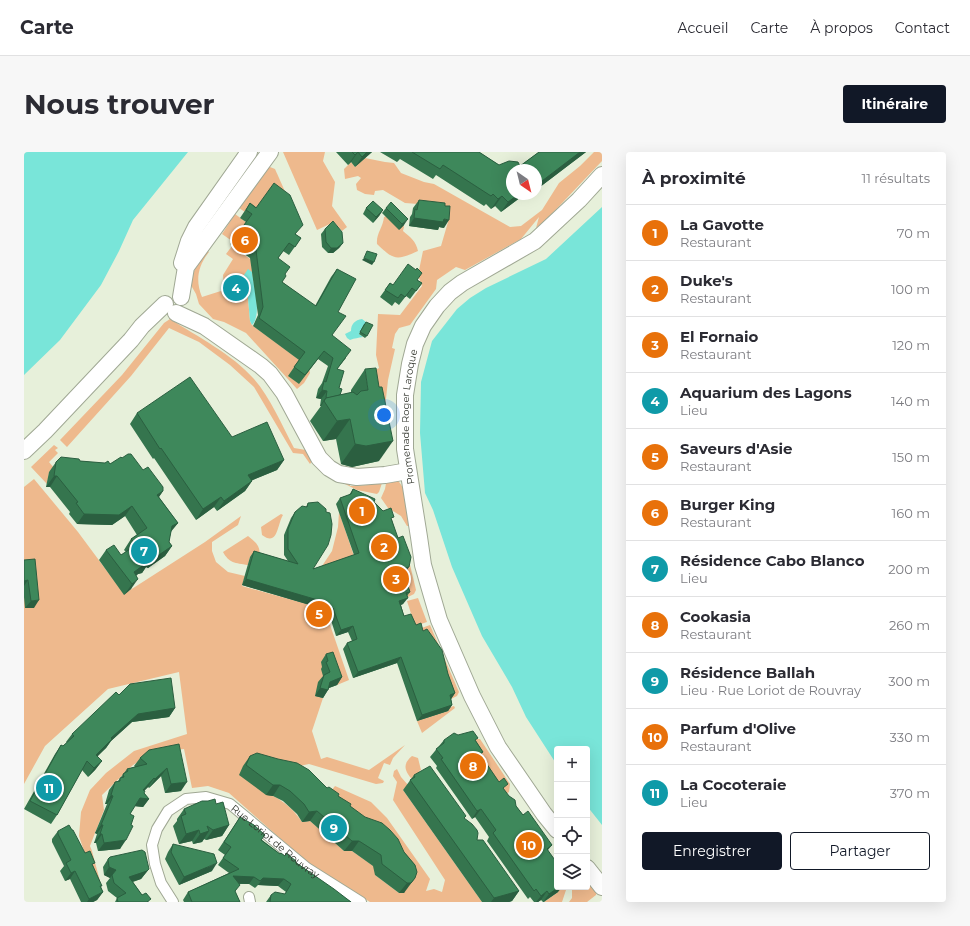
<!DOCTYPE html>
<html lang="fr">
<meta charset="utf-8">
<style>
body{margin:0;font-family:Montserrat,sans-serif;background:#f7f7f7;color:#2b2b33}
.controls{position:absolute;right:12px;bottom:12px;display:grid;overflow:hidden;border-radius:4px;box-shadow:0 4px 16px #0002}
.controls button{width:36px;height:36px;display:grid;place-items:center;padding:0;border:0;border-bottom:1px solid #e1e1e2;background:#fff;color:#2b2b33;font:20px sans-serif}
.compass{position:absolute;left:482px;top:12px;width:36px;height:36px;border-radius:50%;background:#fff;box-shadow:0 4px 16px #0002;rotate:145deg}
.you{position:absolute;left:360px;top:263px;width:14px;height:14px;margin:-10px;border:3px solid #fff;border-radius:50%;background:#1a73e8;box-shadow:0 0 0 6px #1a73e833}
.badge{display:grid;place-items:center;width:26px;height:26px;border-radius:50%;background:#111827;color:#fff;font-size:13px;font-weight:700}
.pin{position:absolute;translate:-50% -50%;border:2px solid #fff;box-shadow:0 1px 4px #0006}
.list{margin:0;padding:0;list-style:none}
h2{display:flex;justify-content:space-between;align-items:center;height:52px;margin:0;padding:0 16px;font-size:17px}
h2 small{font-size:13px;font-weight:400;color:#7c7c81}
.list li{display:grid;grid-template-columns:26px 1fr auto;gap:12px;align-items:center;box-sizing:border-box;height:56px;padding:0 16px;border-top:1px solid #e1e1e2}
.list b{display:block;font-size:15px;white-space:nowrap}
.list p{margin:0;font-size:13px;white-space:nowrap;color:#7c7c81}
.list em{font-size:13px;font-style:normal;color:#7c7c81}
.actions{display:flex;gap:8px;padding:12px 16px}
.actions a{flex:1;padding:9px 0;border:1px solid #111827;border-radius:4px;text-align:center;font-size:14px;color:#111827}
.actions .main{background:#111827;color:#fff}
.icon{flex:none;width:22px;height:22px;fill:none;stroke:currentColor;stroke-width:2;stroke-linecap:round;stroke-linejoin:round}
.map{position:relative;flex:none;width:578px;height:750px;overflow:hidden;border-radius:4px}
header{display:flex;align-items:center;gap:24px;box-sizing:border-box;height:56px;padding:0 20px;background:#fff;border-bottom:1px solid #e1e1e2}
header strong{font-size:19px}
nav{display:flex;gap:22px;margin-inline-start:auto;font-size:14px}
.intro{display:flex;align-items:center;justify-content:space-between;box-sizing:border-box;height:96px;padding:0 24px}
h1{margin:0;font-size:28px}
.button{padding:10px 18px;border-radius:4px;background:#111827;color:#fff;font-size:14px;font-weight:700}
main{display:flex;gap:24px;padding:0 24px}
aside{flex:1;background:#fff;border-radius:4px;box-shadow:0 4px 16px #0002}
.map>svg:first-child{display:block}
</style>
<header>
<strong>Carte</strong>
<nav><a>Accueil</a><a>Carte</a><a>À propos</a><a>Contact</a></nav>
</header>
<div class="intro"><h1>Nous trouver</h1><a class="button">Itinéraire</a></div>
<main>
<div class="map">
<svg width="578" height="750" viewBox="0 0 578 750">
<rect width="100%" height="100%" fill="#e7f0da"/>
<!-- green -->
<g fill="#eeb98d">
<polygon points="259,0 301,0 299,9 311,30 308,54 323,75 318,79 310,70 293,78"/>
<polygon points="570,0 578,0 578,9 522,68 512,76 515,65 497,87 441,118 432,115 413,128 412,137 386,173 375,176 371,182 368,196 371,197 364,228 361,256 341,224 355,216 352,203 354,162 376,163 398,134 394,123 399,99 417,94 424,70 394,52 381,51 359,38 351,39 350,43 341,42 333,38 332,32 337,26 334,24 321,27 320,17 327,10 331,15 341,6 361,10 370,11 377,21 400,30 410,32 486,75 497,74 518,58 535,31 556,14"/>
<polygon points="246,15 251,17 263,44 227,64 215,56 243,16"/>
<polygon points="211,62 222,70 208,89 198,82"/>
<path d="M365,63L378,68L380,75L379,79C386,85 392,89 394,99C372,109 370,108 353,92C352,81 359,76 360,65Z"/>
<path d="M208,94L261,132L220,128L223,135L226,169L228,173L285,215L286,221L280,231L273,237L222,181L200,170L189,167L175,152L172,142L168,135V124L170,119L183,99L185,100C174,114 171,128 178,145L200,138L199,123L209,107L202,102Z"/>
<path d="M146,167C174,185 208,202 230,227C246,245 259,275 270,296L282,298L288,309L286,312L279,302L269,301L230,235L206,213L175,190L145,176L107,224L43,295L36,288L98,223L140,171Z"/>
<polygon points="30,293 34,296 31,298 34,301 25,310 30,316 25,320 23,332 7,315"/>
<path d="M363,326H371C385,337 383,357 385,374H383L377,364L364,356L357,346L361,337Z"/>
<path d="M10,327L54,380L100,442L181,390L217,364L214,373L188,390V399L192,410L204,420L221,424L218,434L290,454L294,466L303,464L325,528L313,533L299,516L300,528L291,544L299,546L288,579L297,607L303,605L345,618L381,593L369,606L366,613L360,611L354,626L360,629L359,631L352,632L285,612L266,616L249,644C261,650 270,658 278,670L286,669L320,699H328L351,715V723L375,741H380L301,647L311,634L347,650L363,666L406,727L402,739L410,737L418,740L421,728L369,648L373,630L369,624L370,619L373,617L377,625L384,633L379,638L458,750H346L286,713L205,641L184,634L168,636L160,597L130,600L109,613L78,643L80,658L66,694L68,699L77,733L61,702L55,684L57,660L66,638L82,621L110,599L163,582L155,520L84,537L21,594L0,632V335Z"/>
<polygon points="345,328 359,328 355,340 353,342 333,338 317,330 326,329 326,334 345,333"/>
<polygon points="315,360 332,410 298,414 308,399 314,375"/>
<path d="M257,362L259,363C253,373 254,395 238,383L237,375Z"/>
<path d="M224,384C234,392 238,396 234,408L226,405L224,413C211,411 205,411 199,400Z"/>
<polygon points="381,392 392,438 390,442 382,446 374,423"/>
<polygon points="394,446 403,470 391,474 383,449"/>
<polygon points="406,473 435,540 433,544 427,547 392,478"/>
<polygon points="430,554 431,556 398,581 393,569 424,559 423,556"/>
<polygon points="443,587 456,587 486,632 485,640 475,647"/>
<path d="M388,604L394,606L397,618L395,619L399,624L390,630C383,621 376,614 388,604Z"/>
<polygon points="563,724 573,738 572,743 563,750 545,750 548,746 548,735 563,735"/>
<polygon points="534,735 543,735 538,750 520,750 534,740"/>
</g>
<!-- water -->
<g fill="#79e5d9">
<polygon points="0,0 164,0 109,68 95,99 77,133 36,188 0,223"/>
<polygon points="578,55 578,673 563,654 563,597 533,597 533,613 502,565 488,535 458,484 428,415 409,358 401,341 396,281 397,230 408,189 433,157 446,146 462,136 522,107"/>
<path d="M224,117L228,120C230,133 238,164 228,173L226,169L223,135L220,128V123Z"/>
<path d="M338,167L342,170L343,174L335,182L339,185C334,186 331,186 326,188L323,186L321,182L327,179C327,172 331,168 338,167Z"/>
</g>
<g fill="none" stroke-linecap="round" stroke-linejoin="round">
<defs>
<g id="minor">
<polyline points="225,745 226,750"/>
<path id="s1" d="M149,750L137,731L131,712L128,693L133,677L144,659L162,647L182,645L206,652L283,716L337,750"/>
</g>
<g id="primary">
<polyline points="158,111 165,89 172,75 225,0"/>
<polyline points="157,145 162,115 246,0"/>
<polyline points="152,161 180,174 237,214 246,222 260,241 295,306 305,316 315,322 333,325 361,323 384,319"/>
<polyline points="0,299 21,279 107,188 118,174 141,152"/>
<path id="s2" d="M533,678L520,662L474,595L448,544L415,468L399,413L395,385L381,297V243L386,212L391,192L399,174L413,154L426,140L438,131L511,89L555,48L578,23"/>
<polyline points="563,716 578,735"/>
</g>
</defs>
<!-- minor casing -->
<use href="#minor" stroke="#a0a894" stroke-width="12"/>
<!-- primary casing -->
<use href="#primary" stroke="#a0a894" stroke-width="18"/>
<!-- minor -->
<use href="#minor" stroke="#fff" stroke-width="10"/>
<!-- primary -->
<use href="#primary" stroke="#fff" stroke-width="16"/>
</g>
<!-- wall -->
<g fill="#35754e">
<polygon points="312,0 348,0 331,15 327,10 324,13"/>
<polygon points="356,0 455,0 475,13 496,14 515,0 562,0 512,38 512,18 488,42 501,42 477,60 471,54 467,57 462,52 460,54 412,23 409,27 376,7 373,10"/>
<polygon points="395,48 420,76 415,75 414,78 385,74 386,65 388,62 389,56"/>
<polygon points="226,51 277,86 265,103 259,99 254,106 261,123 258,130 291,154 307,125 313,117 314,160 308,183 322,206 313,217 315,236 316,243 327,241 327,238 341,217 355,309 328,315 317,312 312,287 299,289 286,269 297,254 296,254 297,247 292,246 294,237 298,231 304,214 294,207 275,232 264,224 275,208 229,174 234,163 226,106 206,92 222,70 216,66"/>
<polygon points="342,56 359,58 355,64 349,71 339,62"/>
<polygon points="362,56 380,73 375,78 358,61"/>
<polygon points="301,77 319,91 315,96 309,101 304,101 298,95 297,82"/>
<polygon points="393,128 398,131 386,147 382,144 375,153 371,150 368,154 356,145 366,131 369,133"/>
<polygon points="340,172 343,184 341,186 335,182"/>
<polygon points="113,261 208,285 260,308 253,318 228,328 228,329 221,339 193,359 190,355 172,368 130,306 129,307 106,272"/>
<polygon points="98,306 119,318 139,339 135,345 154,371 147,379 145,390 148,394 141,404 124,416 122,415 118,421 114,422 112,424 107,437 100,443 75,408 82,398 97,403 102,400 100,398 107,387 113,383 101,364 88,373 53,372 45,362 46,360 26,335 22,335 25,320 32,310 56,309 86,312"/>
<polygon points="329,337 350,350 368,368 381,421 380,421 386,440 383,444 379,452 377,453 380,464 399,479 424,522 431,541 427,547 428,553 424,559 393,569 373,511 329,526 319,497 323,491 328,489 324,480 312,484 305,462 283,471 281,464 285,458 293,455 218,433 226,405 230,399 264,409 260,403 260,383 267,366 271,360 282,355 284,351 289,417 330,403 312,352 316,346 325,343"/>
<polygon points="0,408 10,456 1,456 0,445"/>
<polygon points="302,502 318,525 313,533 305,536 299,546 291,544 294,530 299,524 297,517 298,515 297,510"/>
<polygon points="95,543 151,556 145,565 108,570 87,589 82,596 73,604 78,609 71,618 64,625 58,618 33,663 27,672 0,657 31,602 37,593 39,594 43,591 42,590 48,582"/>
<polygon points="420,588 452,589 459,600 456,603 480,638 499,663 528,693 524,698 534,740 520,750 519,750 517,748 514,750 510,750 506,745 504,747 463,689 465,685 451,665 448,667 412,616 413,614 406,605"/>
<polygon points="155,592 157,639 141,641 137,624 125,636 124,635 120,639 120,641 125,647 119,655 110,654 106,662 96,697 74,699 72,691 70,691 73,682 71,681 83,652 81,652 85,638 91,630 94,629 103,617 111,615 110,614 116,606"/>
<polygon points="226,604 303,636 314,644 380,700 391,713 380,741 375,741 351,723 349,714 328,699 320,699 286,669 278,670 273,662 259,649 249,644 242,643 215,623 219,614"/>
<polygon points="390,623 440,666 453,688 495,739 488,749 485,750 458,750 379,638"/>
<polygon points="192,652 205,673 198,684 182,688 180,687 178,690 169,692 168,689 155,692 149,674 153,669 153,667 160,657"/>
<polygon points="216,665 238,688 256,702 261,704 271,710 327,750 242,750 247,743 261,742 262,740 254,734 234,733 231,736 225,732 215,732 211,740 216,750 160,750 159,748 164,740 205,721 194,713 201,703 194,698"/>
<polygon points="34,679 61,701 69,714 79,740 73,748 69,750 57,750 46,727 41,729 36,719 40,714 28,690 28,687"/>
<polygon points="149,692 188,719 155,733 141,707 144,700"/>
<polygon points="84,707 125,717 117,727 109,730 118,743 125,750 91,750 93,746 84,739 82,731 86,726 80,723 79,715"/>
</g>
<!-- shaded-wall -->
<g fill="#2b5f40">
<polygon points="334,0 327,10 324,13 331,3"/>
<polygon points="343,0 348,0 331,15 338,5"/>
<polygon points="556,0 562,0 512,38 518,29"/>
<polygon points="495,42 501,42 477,60 484,50"/>
<polygon points="478,44 471,54 467,57 474,47"/>
<polygon points="359,58 355,64 349,71 352,65"/>
<polygon points="390,66 420,67 425,68 420,76 415,75 414,78 385,74"/>
<polygon points="384,67 380,73 375,78 378,72"/>
<polygon points="319,91 315,96 309,101 304,101 307,96"/>
<polygon points="340,106 350,110 348,113 338,108"/>
<polygon points="298,238 303,239 297,247 292,246"/>
<polygon points="302,245 315,249 300,249 297,254 296,254"/>
<polygon points="326,267 312,287 299,289 313,269"/>
<polygon points="369,289 355,309 328,315 317,312 331,292"/>
<polygon points="260,308 253,318 217,333 224,323"/>
<polygon points="30,324 33,324 26,335 22,335"/>
<polygon points="228,329 221,339 193,359 200,349"/>
<polygon points="139,339 132,349 133,343"/>
<polygon points="197,345 190,355 172,368 179,357"/>
<polygon points="108,354 101,364 88,373 53,372 60,362"/>
<polygon points="154,371 146,381 148,374"/>
<polygon points="148,394 141,404 124,416 122,415 118,421 114,422 105,429 110,420 126,404"/>
<polygon points="385,415 381,421 374,423 378,417"/>
<polygon points="114,427 107,437 100,443 108,432"/>
<polygon points="222,427 304,451 299,457 218,433"/>
<polygon points="4,428 0,434 0,429"/>
<polygon points="384,446 379,452 371,455 375,449"/>
<polygon points="15,448 10,456 1,456 7,449"/>
<polygon points="309,456 305,462 283,471 288,465"/>
<polygon points="329,474 324,480 312,484 317,478"/>
<polygon points="377,505 373,511 329,526 334,520"/>
<polygon points="318,525 313,533 302,537 304,538 299,546 291,544 296,536 306,530"/>
<polygon points="431,541 427,547 426,543"/>
<polygon points="428,553 424,559 393,569 398,563"/>
<polygon points="151,556 145,565 108,570 87,589 82,596 66,612 72,603 87,586 114,562"/>
<polygon points="78,609 71,618 64,625 70,616"/>
<polygon points="143,616 137,624 125,636 131,627"/>
<polygon points="130,626 124,635 113,646 119,638"/>
<polygon points="163,630 157,639 141,641 147,632"/>
<polygon points="249,633 256,633 249,644 242,643"/>
<polygon points="87,643 89,644 83,652 81,652"/>
<polygon points="116,646 125,647 119,655 110,654"/>
<polygon points="457,657 451,665 448,667 453,659"/>
<polygon points="293,659 286,669 278,670 285,660"/>
<polygon points="77,673 79,673 73,682 71,681"/>
<polygon points="205,673 198,684 182,688 189,678"/>
<polygon points="175,678 168,689 155,692 162,682"/>
<polygon points="185,679 178,690 169,692 176,682"/>
<polygon points="76,682 78,682 72,691 70,691"/>
<polygon points="102,688 96,697 74,699 80,691"/>
<polygon points="328,689 335,689 328,699 320,699"/>
<polygon points="193,711 188,719 155,733 160,725"/>
<polygon points="85,715 92,718 86,726 80,723"/>
<polygon points="125,717 117,727 100,732 105,725"/>
<polygon points="51,719 46,727 41,729 47,721"/>
<polygon points="209,724 230,725 225,732 204,731"/>
<polygon points="239,726 260,727 254,734 234,733"/>
<polygon points="391,726 380,741 375,741 383,731"/>
<polygon points="535,735 538,735 534,740 519,750 525,742"/>
<polygon points="495,739 488,749 485,750 467,750 470,746"/>
<polygon points="523,739 517,748 514,750 512,750 517,744"/>
<polygon points="79,740 73,748 69,750 63,750 65,747"/>
</g>
<!-- building -->
<g fill="#3e885b" stroke="#2b5f40">
<polygon points="328,0 343,0 338,5 334,0 331,3"/>
<polygon points="388,0 455,0 475,13 485,9 494,10 496,14 515,0 556,0 518,29 516,26 512,29 512,18 488,18 488,42 495,42 484,50 478,44 474,47 469,42 467,44 419,13 416,17"/>
<polygon points="250,31 266,43 279,73 271,82 277,86 271,95 265,91 254,106 266,115 261,122 262,124 258,130 292,154 313,117 332,127 314,160 322,164 308,183 327,198 313,217 320,219 315,236 318,237 316,243 304,246 302,245 303,239 298,238 300,229 302,230 309,206 300,199 281,223 270,215 281,200 235,166 239,155 232,98 212,84 228,62 222,58 226,51 232,56"/>
<polygon points="395,48 421,51 421,54 426,54 425,68 420,67 419,70 390,66 391,57 393,58"/>
<polygon points="349,49 359,58 352,65 342,56"/>
<polygon points="367,50 384,67 378,72 362,56"/>
<polygon points="309,69 318,80 319,91 313,96 307,96 302,90 301,77"/>
<polygon points="343,99 353,102 350,110 340,106"/>
<polygon points="384,112 392,118 393,116 398,121 393,128 398,131 392,139 388,136 381,145 377,142 374,146 361,138 366,131 369,133"/>
<polygon points="342,170 349,173 343,184 336,180"/>
<polygon points="352,216 355,235 358,235 369,289 342,294 331,292 326,267 313,269 300,249 302,246 329,240 333,243 337,239 344,238 341,217"/>
<polygon points="166,225 208,285 243,270 260,308 224,323 228,329 200,349 197,345 179,357 137,296 136,297 113,261"/>
<polygon points="104,302 107,302 119,318 124,315 139,335 139,339 133,343 154,371 148,374 145,390 148,394 132,405 126,404 125,411 121,412 110,420 114,427 108,432 82,398 90,393 97,403 112,393 107,387 123,376 108,354 95,363 60,362 52,351 54,350 33,324 30,324 32,310 37,305 55,307 56,309 81,311 84,309 86,312 97,305 98,306"/>
<polygon points="329,337 351,347 350,350 359,359 367,356 370,365 367,366 374,386 379,384 387,405 385,415 378,417 386,440 382,441 384,446 375,449 380,464 387,462 392,473 397,471 399,479 403,477 418,498 424,522 431,541 426,543 428,553 398,563 377,505 334,520 323,491 333,487 329,474 317,478 309,456 288,465 285,458 304,451 222,427 230,399 274,412 264,397 264,377 271,360 278,354 283,355 284,351 294,350 302,357 302,360 306,361 308,372 307,383 304,393 289,417 335,401 316,346 327,342"/>
<polygon points="11,407 15,448 7,449 4,428 0,429 0,408"/>
<polygon points="309,500 318,525 306,530 304,538 296,536 300,523 306,520 302,510 304,509 302,502"/>
<polygon points="147,526 151,556 114,562 87,586 88,587 72,603 78,609 70,616 63,609 33,663 6,649 37,593 39,594 50,584 48,582 92,540 95,543 106,532"/>
<polygon points="449,579 454,586 451,588 459,600 456,602 475,630 480,626 484,632 479,636 485,644 491,648 492,654 499,663 504,659 528,693 523,697 533,711 533,735 535,735 525,742 523,739 517,744 512,737 510,739 469,681 472,678 457,657 453,659 417,607 419,606 412,597 420,591 420,588 430,581 434,583"/>
<polygon points="155,592 163,630 147,632 143,616 131,627 130,626 119,638 121,639 120,641 125,647 116,646 106,662 110,664 107,673 109,674 102,688 80,691 78,682 76,682 79,673 77,673 89,644 87,643 91,630 96,629 96,626 100,625 99,622 104,619 103,617 123,612 116,606 125,598"/>
<polygon points="233,601 254,607 273,611 285,618 303,636 305,635 315,642 314,644 327,652 326,654 341,665 358,671 366,678 374,687 380,700 391,713 393,720 391,726 387,731 383,731 358,712 357,703 335,689 328,689 293,659 285,660 280,652 266,639 256,633 249,633 222,613 226,604"/>
<polygon points="406,614 442,664 440,666 448,672 453,678 454,681 453,688 459,688 495,739 470,746 386,628 391,625 390,623"/>
<polygon points="191,647 192,652 199,650 205,673 189,678 183,674 185,679 176,682 175,678 162,682 157,664 162,662 160,657 178,649 184,649"/>
<polygon points="216,665 230,673 241,683 237,688 256,702 257,701 261,704 262,701 272,709 271,710 310,737 327,750 246,750 247,743 251,740 261,742 267,732 260,727 239,726 236,729 230,725 209,724 216,733 211,739 216,750 168,750 164,740 215,717 199,706 207,695 200,690"/>
<polygon points="45,673 48,678 49,678 61,701 66,699 71,711 68,712 78,734 76,734 79,740 65,747 51,719 47,721 42,711 47,708 34,682 34,679"/>
<polygon points="149,692 190,702 193,711 160,725 147,700"/>
<polygon points="118,698 121,700 125,717 123,719 105,725 118,743 122,741 127,747 123,750 94,750 93,746 102,741 90,731 88,723 92,718 85,715 84,707 86,705"/>
</g>
<g text-anchor="middle" dominant-baseline="central" stroke-width="4" stroke-linejoin="round" paint-order="stroke">
<!-- street labels -->
<g font-size="10" fill="#33362e" stroke="#e7f0da">
<text stroke="none"><textPath href="#s2" startOffset="449">Promenade Roger Laroque</textPath></text>
<text stroke="none"><textPath href="#s1" startOffset="225">Rue Loriot de Rouvray</textPath></text>
</g>
</g>
</svg>
<div class="controls">
<button>+</button>
<button>−</button>
<button><svg class="icon" aria-label="locate" viewBox="0 0 24 24"><circle cx="12" cy="12" r="6"/><path d="M12 2v4M12 18v4M2 12h4M18 12h4"/></svg></button>
<button><svg class="icon" aria-label="layers" viewBox="0 0 24 24"><path d="M12 4l9 5-9 5-9-5zM3 14l9 5 9-5"/></svg></button>
</div>
<svg class="compass" viewBox="-18 -18 36 36"><path d="M0-13l5 13h-10z" fill="#e53935"/><path d="M0 13l5-13h-10z" fill="#7c7c81"/></svg>
<div class="you"></div>
<div class="pin badge" style="left:338px;top:359px;background:#e8710a">1</div>
<div class="pin badge" style="left:360px;top:395px;background:#e8710a">2</div>
<div class="pin badge" style="left:372px;top:427px;background:#e8710a">3</div>
<div class="pin badge" style="left:212px;top:136px;background:#0f9aa8">4</div>
<div class="pin badge" style="left:295px;top:462px;background:#e8710a">5</div>
<div class="pin badge" style="left:221px;top:88px;background:#e8710a">6</div>
<div class="pin badge" style="left:120px;top:399px;background:#0f9aa8">7</div>
<div class="pin badge" style="left:449px;top:614px;background:#e8710a">8</div>
<div class="pin badge" style="left:310px;top:676px;background:#0f9aa8">9</div>
<div class="pin badge" style="left:505px;top:693px;background:#e8710a">10</div>
<div class="pin badge" style="left:25px;top:636px;background:#0f9aa8">11</div>
</div>
<aside>
<h2>À proximité<small>11 résultats</small></h2>
<ul class="list">
<li><span class="badge" style="background:#e8710a">1</span><div><b>La Gavotte</b><p>Restaurant</p></div><em>70 m</em></li>
<li><span class="badge" style="background:#e8710a">2</span><div><b>Duke's</b><p>Restaurant</p></div><em>100 m</em></li>
<li><span class="badge" style="background:#e8710a">3</span><div><b>El Fornaio</b><p>Restaurant</p></div><em>120 m</em></li>
<li><span class="badge" style="background:#0f9aa8">4</span><div><b>Aquarium des Lagons</b><p>Lieu</p></div><em>140 m</em></li>
<li><span class="badge" style="background:#e8710a">5</span><div><b>Saveurs d'Asie</b><p>Restaurant</p></div><em>150 m</em></li>
<li><span class="badge" style="background:#e8710a">6</span><div><b>Burger King</b><p>Restaurant</p></div><em>160 m</em></li>
<li><span class="badge" style="background:#0f9aa8">7</span><div><b>Résidence Cabo Blanco</b><p>Lieu</p></div><em>200 m</em></li>
<li><span class="badge" style="background:#e8710a">8</span><div><b>Cookasia</b><p>Restaurant</p></div><em>260 m</em></li>
<li><span class="badge" style="background:#0f9aa8">9</span><div><b>Résidence Ballah</b><p>Lieu · Rue Loriot de Rouvray</p></div><em>300 m</em></li>
<li><span class="badge" style="background:#e8710a">10</span><div><b>Parfum d'Olive</b><p>Restaurant</p></div><em>330 m</em></li>
<li><span class="badge" style="background:#0f9aa8">11</span><div><b>La Cocoteraie</b><p>Lieu</p></div><em>370 m</em></li>
</ul>
<div class="actions"><a class="main">Enregistrer</a><a>Partager</a></div>
</aside>
</main>
